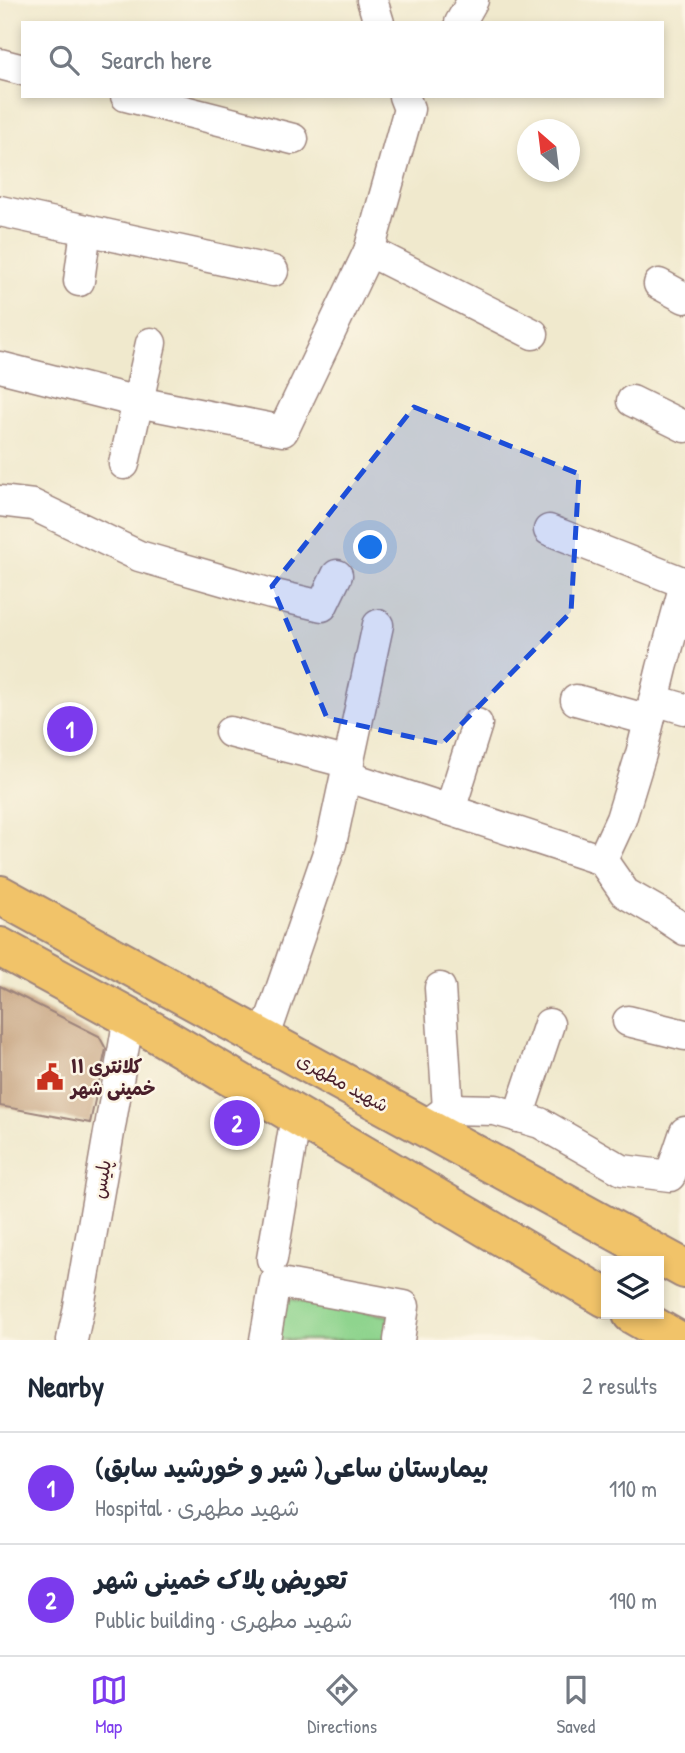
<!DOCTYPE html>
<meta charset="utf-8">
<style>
body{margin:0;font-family:"Patrick Hand","Playpen Sans Arabic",sans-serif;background:#f2f2f3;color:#1f2937}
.controls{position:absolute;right:21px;bottom:21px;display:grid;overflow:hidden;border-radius:0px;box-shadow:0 4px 10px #0003}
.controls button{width:63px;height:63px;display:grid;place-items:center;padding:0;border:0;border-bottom:2px solid #e0e1e3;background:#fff;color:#1f2937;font:35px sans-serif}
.compass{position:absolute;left:517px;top:119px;width:63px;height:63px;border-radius:50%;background:#fff;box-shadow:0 4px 10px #0003;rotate:332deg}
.you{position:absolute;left:371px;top:548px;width:24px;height:24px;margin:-18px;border:5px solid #fff;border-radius:50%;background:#1a73e8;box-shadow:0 0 0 10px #1a73e833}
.badge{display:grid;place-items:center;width:46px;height:46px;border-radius:50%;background:#7c3aed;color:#fff;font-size:23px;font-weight:700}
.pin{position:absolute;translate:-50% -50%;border:4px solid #fff;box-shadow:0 2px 7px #0006}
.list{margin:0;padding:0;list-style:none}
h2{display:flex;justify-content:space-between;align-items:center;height:91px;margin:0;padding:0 28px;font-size:30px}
h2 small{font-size:23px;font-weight:400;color:#747a83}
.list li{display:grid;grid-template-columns:46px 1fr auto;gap:21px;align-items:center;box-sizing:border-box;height:112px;padding:0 28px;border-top:2px solid #e0e1e3}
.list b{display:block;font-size:26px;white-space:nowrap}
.list p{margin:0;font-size:23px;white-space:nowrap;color:#747a83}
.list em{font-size:23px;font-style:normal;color:#747a83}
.icon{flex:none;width:38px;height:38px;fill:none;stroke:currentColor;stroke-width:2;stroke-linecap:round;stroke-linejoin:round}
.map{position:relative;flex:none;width:685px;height:1340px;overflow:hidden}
.search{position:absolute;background:#fff;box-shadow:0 4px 10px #0003;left:21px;right:21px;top:21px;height:77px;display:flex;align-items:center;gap:18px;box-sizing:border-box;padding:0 24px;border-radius:0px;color:#747a83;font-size:26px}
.sheet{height:315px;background:#fff}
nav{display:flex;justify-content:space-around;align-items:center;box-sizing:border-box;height:98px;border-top:2px solid #e0e1e3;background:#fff;font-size:19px;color:#747a83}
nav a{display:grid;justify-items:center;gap:4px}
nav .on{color:#7c3aed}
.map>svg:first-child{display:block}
</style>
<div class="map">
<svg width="685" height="1340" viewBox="0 0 685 1340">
<rect width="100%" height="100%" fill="#fcf5e5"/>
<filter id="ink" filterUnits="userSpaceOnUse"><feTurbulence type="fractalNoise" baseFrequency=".0143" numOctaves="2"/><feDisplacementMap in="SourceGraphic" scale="14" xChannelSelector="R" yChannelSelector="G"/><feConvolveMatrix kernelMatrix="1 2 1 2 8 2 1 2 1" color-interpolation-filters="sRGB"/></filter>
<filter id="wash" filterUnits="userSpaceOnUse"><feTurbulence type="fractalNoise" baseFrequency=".00686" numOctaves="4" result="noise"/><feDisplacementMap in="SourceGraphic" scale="28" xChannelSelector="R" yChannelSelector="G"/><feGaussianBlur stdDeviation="1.57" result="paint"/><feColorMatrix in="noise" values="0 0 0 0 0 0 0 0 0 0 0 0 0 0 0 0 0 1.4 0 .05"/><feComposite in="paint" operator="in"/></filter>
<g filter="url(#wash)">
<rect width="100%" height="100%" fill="#f0e9cd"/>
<!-- green -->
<polygon fill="#8fd48e" stroke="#6c7a5c" stroke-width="2" points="286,1298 390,1316 385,1340 278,1340"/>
<g id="blocks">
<!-- building -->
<polygon fill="#c8a683" points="0,986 99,1036 106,1049 90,1123 0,1106"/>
</g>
</g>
<g filter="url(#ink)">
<use href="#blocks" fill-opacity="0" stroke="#9d847c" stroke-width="2"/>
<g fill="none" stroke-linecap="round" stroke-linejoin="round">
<defs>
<g id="minor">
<polyline points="372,0 379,23"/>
<polyline points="460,23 473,0"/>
<polyline points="0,64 23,70"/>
<polyline points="126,96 293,139"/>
<polyline points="0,211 273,271"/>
<polyline points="369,251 533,334"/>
<polyline points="79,281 86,230"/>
<polyline points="659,284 685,298"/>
<polyline points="0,367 138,402 283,431 369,251 409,109 404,96"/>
<polyline points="632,401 685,427"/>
<polyline points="124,464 151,343"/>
<polyline points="0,501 33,505 139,556 271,594 322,606 337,575"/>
<polyline points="549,530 685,583"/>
<polyline points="685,584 662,668 641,754 621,819 602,860 625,893 658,912 685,930"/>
<polyline points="576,700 649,720"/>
<polyline points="654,700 685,709"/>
<polyline points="230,732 349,763"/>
<polyline points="346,776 602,860"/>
<polyline points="450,810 477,724"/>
<polyline points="440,988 448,1109"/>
<polyline points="628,1021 685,1035"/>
<polyline points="264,1039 331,844 378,625"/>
<polyline points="518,1117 549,1024"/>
<polyline points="424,1127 448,1109 495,1110 540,1123 622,1170 670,1176 685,1132"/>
<polyline points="272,1259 296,1116"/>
<polyline points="72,1340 78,1312 129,1017"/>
<polyline points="265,1340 275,1282 404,1306 399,1340"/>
</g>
<g id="major">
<polyline points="0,895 685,1269"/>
<polyline points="0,947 129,1017 606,1298"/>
<polyline points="632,1314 677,1340"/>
</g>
</defs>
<!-- minor casing -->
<use href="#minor" stroke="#9d847c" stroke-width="33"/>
<!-- major casing -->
<use href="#major" stroke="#9d847c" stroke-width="42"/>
<!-- minor -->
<use href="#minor" stroke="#fff" stroke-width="30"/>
<!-- major -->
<use href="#major" stroke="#f1c369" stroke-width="38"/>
</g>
</g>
<!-- marked area -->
<path fill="#1d4ed8" fill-opacity="0.2" stroke="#1d4ed8" stroke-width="5" stroke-dasharray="14 9" stroke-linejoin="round" d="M414,407L579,474L571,612L442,744L327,718L272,586Z"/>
<!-- icons -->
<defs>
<symbol id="civic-bare" viewBox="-9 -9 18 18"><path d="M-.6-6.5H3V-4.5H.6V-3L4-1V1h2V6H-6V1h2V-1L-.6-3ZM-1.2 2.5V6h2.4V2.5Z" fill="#c8321e" stroke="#fcf5e5" stroke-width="2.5" paint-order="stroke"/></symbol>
</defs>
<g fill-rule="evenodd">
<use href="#civic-bare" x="31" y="1058" width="38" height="38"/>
</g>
<g text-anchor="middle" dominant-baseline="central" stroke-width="5" stroke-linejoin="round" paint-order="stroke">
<!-- poi labels -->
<g font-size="19" font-weight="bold" fill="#4a1f2b" stroke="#fcf5e5" text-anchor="start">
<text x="71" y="1066">کلانتری ۱۱<tspan x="71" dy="22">خمینی شهر</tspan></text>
</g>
<!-- street labels -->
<g font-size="19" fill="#4a1f2b" stroke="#fcf5e5">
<text transform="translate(343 1082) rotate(29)">شهید مطهری</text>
<text transform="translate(101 1179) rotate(-80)">پلیس</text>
</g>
</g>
</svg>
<div class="controls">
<button><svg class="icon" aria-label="layers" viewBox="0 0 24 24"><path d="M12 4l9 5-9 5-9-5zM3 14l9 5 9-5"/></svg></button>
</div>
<svg class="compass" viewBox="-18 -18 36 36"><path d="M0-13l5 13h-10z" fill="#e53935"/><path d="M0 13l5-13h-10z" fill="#747a83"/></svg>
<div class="you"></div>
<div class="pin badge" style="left:70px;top:729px">1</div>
<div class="pin badge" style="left:237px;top:1123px">2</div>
<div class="search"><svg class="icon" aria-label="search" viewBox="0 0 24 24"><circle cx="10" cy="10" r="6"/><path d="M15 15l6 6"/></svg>Search here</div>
</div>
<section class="sheet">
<h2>Nearby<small>2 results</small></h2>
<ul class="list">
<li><span class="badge">1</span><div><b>(بیمارستان ساعی( شیر و خورشید سابق</b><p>Hospital · شهید مطهری</p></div><em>110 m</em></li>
<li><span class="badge">2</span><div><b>تعویض پلاک خمینی شهر</b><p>Public building · شهید مطهری</p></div><em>190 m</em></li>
</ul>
</section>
<nav>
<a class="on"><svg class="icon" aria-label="map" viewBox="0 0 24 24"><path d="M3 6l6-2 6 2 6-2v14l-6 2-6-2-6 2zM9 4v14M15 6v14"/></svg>Map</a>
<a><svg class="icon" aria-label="directions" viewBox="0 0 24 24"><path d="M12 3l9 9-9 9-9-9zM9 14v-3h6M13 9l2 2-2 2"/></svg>Directions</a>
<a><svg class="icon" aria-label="saved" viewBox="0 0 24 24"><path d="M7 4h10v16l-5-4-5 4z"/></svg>Saved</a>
</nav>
